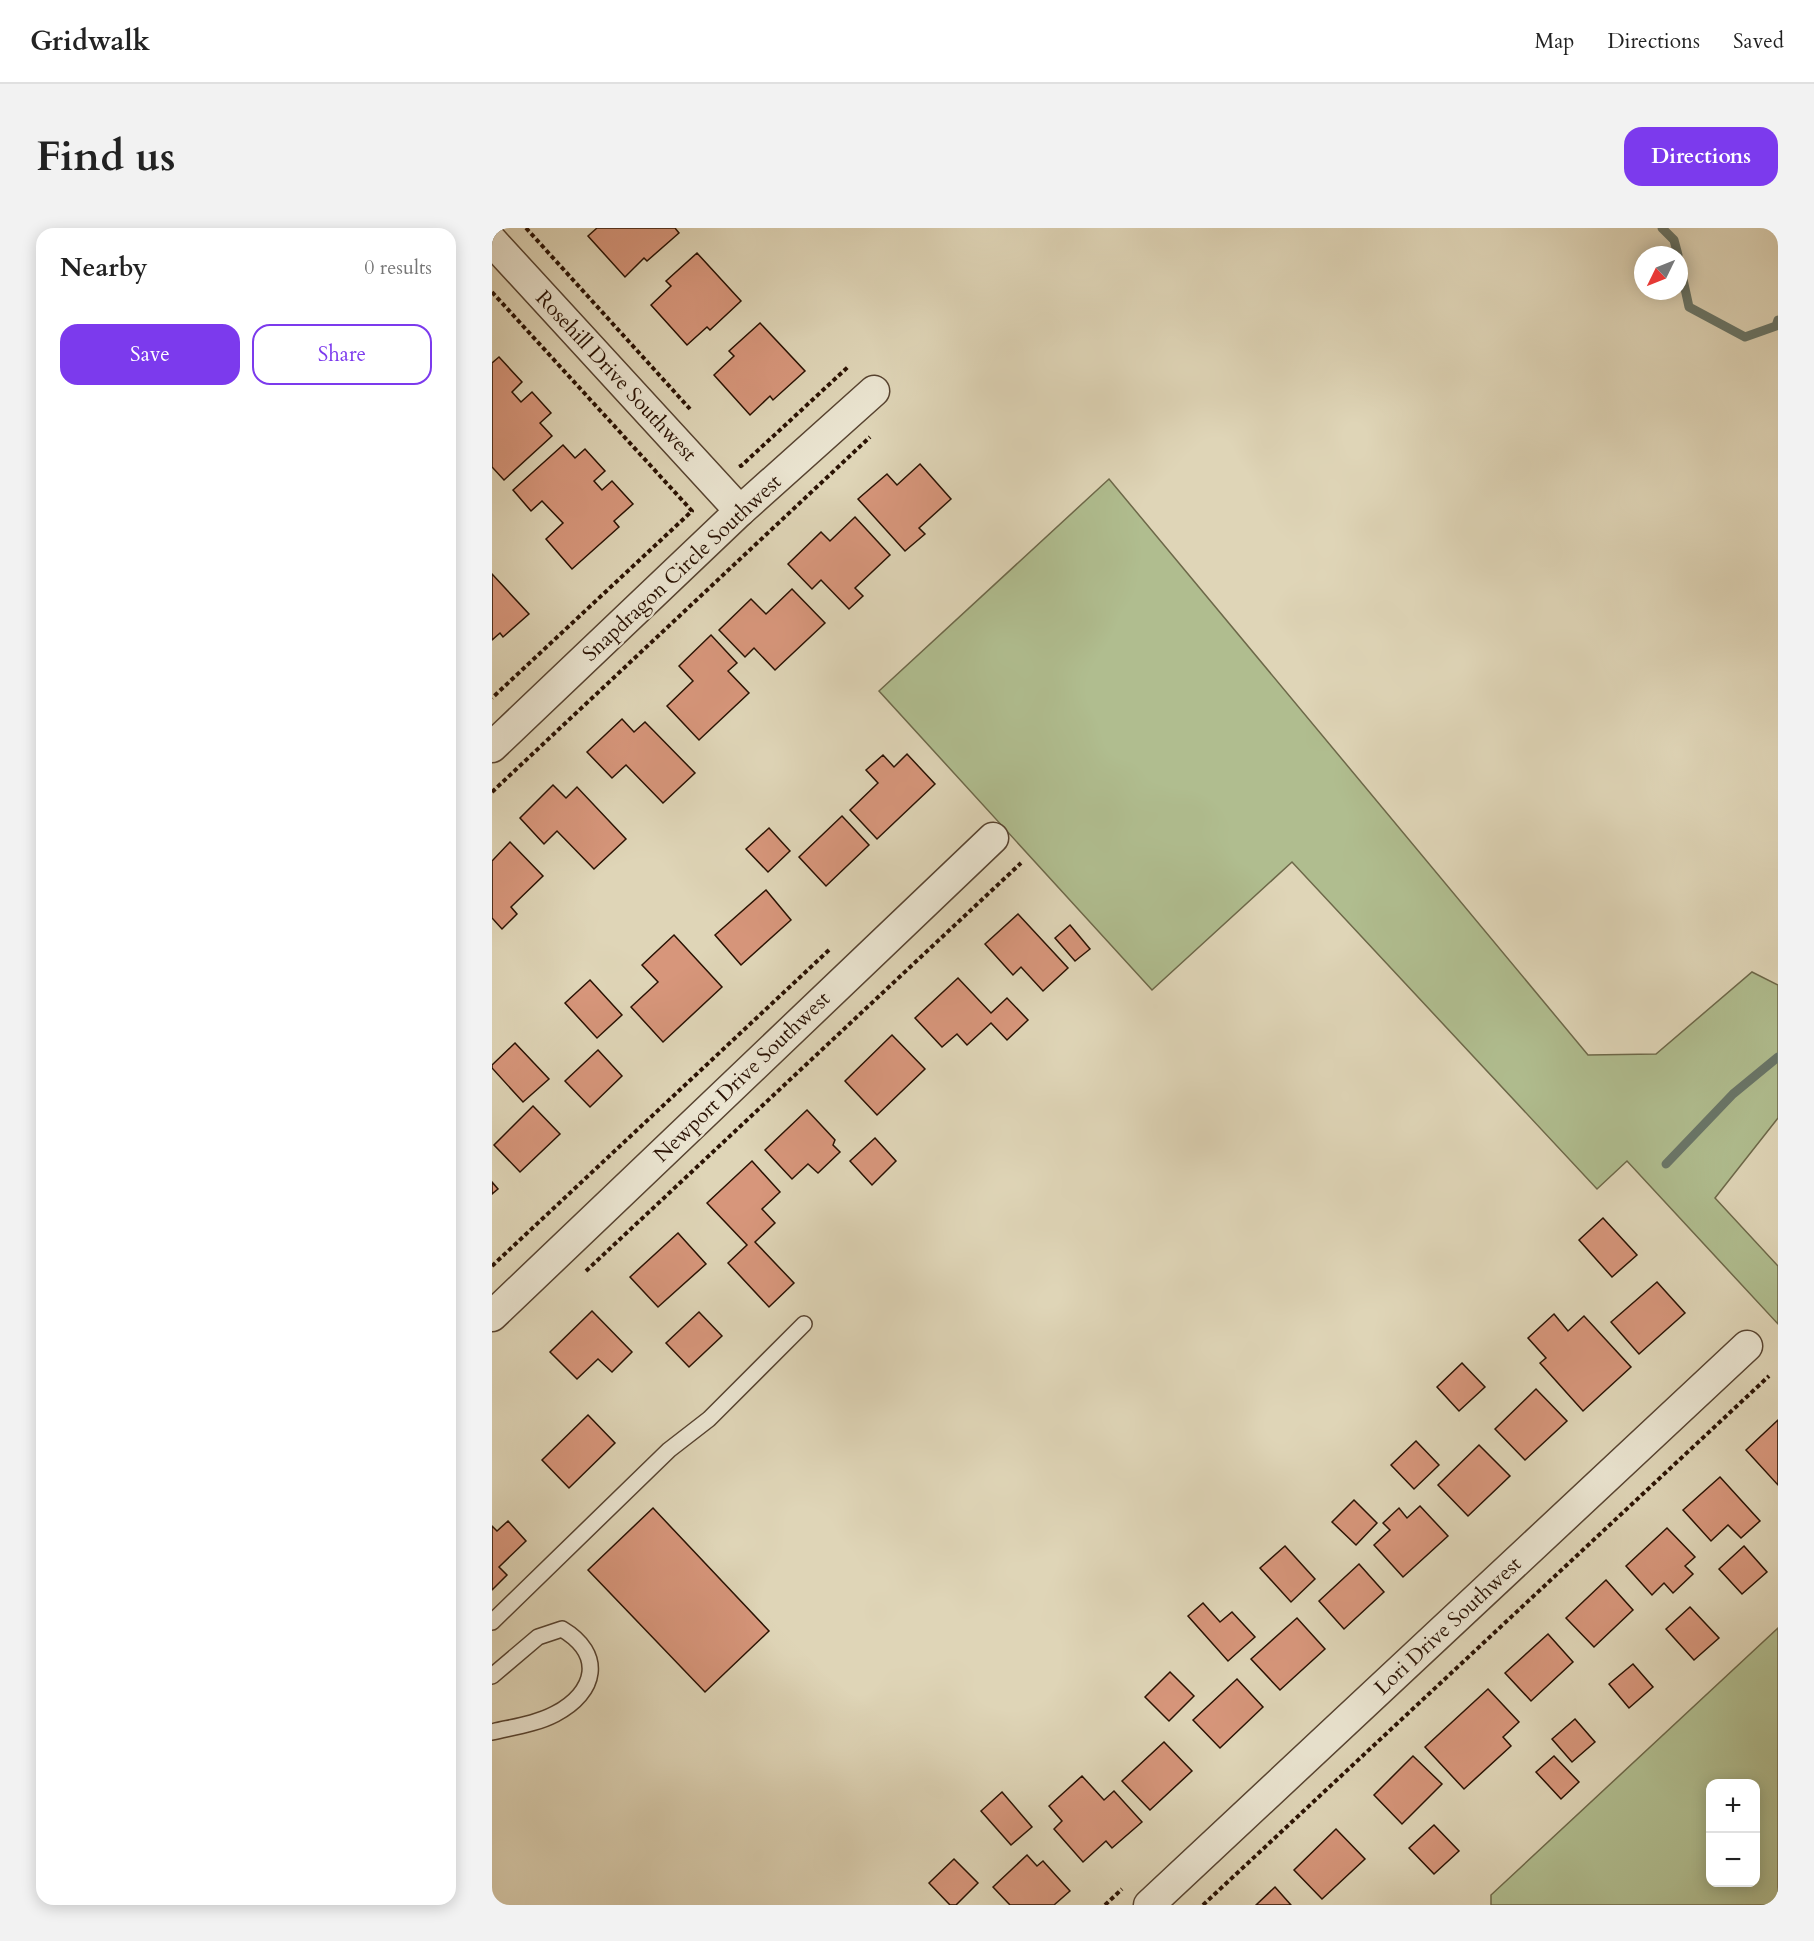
<!DOCTYPE html>
<meta charset="utf-8">
<style>
body{margin:0;font-family:Cardo,serif;background:#f2f2f2;color:#222}
.controls{position:absolute;right:18px;bottom:18px;display:grid;overflow:hidden;border-radius:12px;box-shadow:0 3px 15px #0003}
.controls button{width:54px;height:54px;display:grid;place-items:center;padding:0;border:0;border-bottom:2px solid #e0e0e0;background:#fff;color:#222;font:30px sans-serif}
.compass{position:absolute;left:1142px;top:18px;width:54px;height:54px;border-radius:50%;background:#fff;box-shadow:0 3px 15px #0003;rotate:227deg}
.list{margin:0;padding:0;list-style:none}
h2{display:flex;justify-content:space-between;align-items:center;height:78px;margin:0;padding:0 24px;font-size:26px}
h2 small{font-size:20px;font-weight:400;color:#767676}
.actions{display:flex;gap:12px;padding:18px 24px}
.actions a{flex:1;padding:14px 0;border:2px solid #7c3aed;border-radius:18px;text-align:center;font-size:21px;color:#7c3aed}
.actions .main{background:#7c3aed;color:#fff}
.map{position:relative;flex:none;width:1286px;height:1677px;overflow:hidden;border-radius:18px}
header{display:flex;align-items:center;gap:36px;box-sizing:border-box;height:84px;padding:0 30px;background:#fff;border-bottom:2px solid #e0e0e0}
header strong{font-size:28px}
nav{display:flex;gap:33px;margin-inline-start:auto;font-size:21px}
.intro{display:flex;align-items:center;justify-content:space-between;box-sizing:border-box;height:144px;padding:0 36px}
h1{margin:0;font-size:42px}
.button{padding:15px 27px;border-radius:18px;background:#7c3aed;color:#fff;font-size:21px;font-weight:700}
main{display:flex;gap:36px;padding:0 36px}
aside{flex:1;background:#fff;border-radius:18px;box-shadow:0 3px 15px #0003}
.map>svg:first-child{display:block}
</style>
<header>
<strong>Gridwalk</strong>
<nav><a>Map</a><a>Directions</a><a>Saved</a></nav>
</header>
<div class="intro"><h1>Find us</h1><a class="button">Directions</a></div>
<main>
<aside>
<h2>Nearby<small>0 results</small></h2>
<ul class="list">
</ul>
<div class="actions"><a class="main">Save</a><a>Share</a></div>
</aside>
<div class="map">
<svg width="1286" height="1677" viewBox="0 0 1286 1677">
<rect width="100%" height="100%" fill="#dfd5b7"/>
<filter id="stains"><feTurbulence type="fractalNoise" baseFrequency=".00333" numOctaves="4"/><feColorMatrix values="0 0 0 0 .2 0 0 0 0 .09 0 0 0 0 .02 0 0 0 .5 -.17"/></filter>
<radialGradient id="worn" r=".72"><stop offset=".6" stop-color="#630" stop-opacity="0"/><stop offset="1" stop-color="#630" stop-opacity=".3"/></radialGradient>
<!-- green -->
<g fill="#b0bd8f" stroke="#6d6849" stroke-width="1.5" fill-rule="evenodd">
<polygon points="617,251 1096,827 1164,826 1260,744 1286,757 1286,890 1223,970 1286,1038 1286,1096 1135,933 1105,961 800,634 660,762 387,463"/>
<path d="M1286,1400V1677H999V1667ZM1218,1556H1264V1654H1218Z"/>
</g>
<g fill="none" stroke-linecap="round" stroke-linejoin="round">
<!-- stream -->
<g stroke="#697669" stroke-width="9">
<polyline points="1170,0 1182,12 1186,27"/>
<polyline points="1187,33 1197,79 1253,109 1284,98 1286,92"/>
<polyline points="1174,936 1241,866 1286,829"/>
</g>
</g>
<!-- building -->
<g fill="#d7967b" stroke="#2a1203" stroke-width="1.5">
<polygon points="105,0 183,0 187,5 155,33 152,30 133,49 96,8"/>
<polygon points="205,25 249,73 218,102 215,99 195,117 159,77 179,58 174,53"/>
<polygon points="268,95 313,143 281,172 278,168 258,187 222,147 242,128 237,123"/>
<polygon points="7,129 30,154 20,164 29,174 40,164 59,185 48,195 60,208 12,252 0,239 0,135"/>
<polygon points="71,217 83,230 93,221 113,243 102,253 110,262 120,253 141,276 122,293 127,299 80,341 54,311 71,295 50,273 39,283 21,262"/>
<polygon points="428,236 459,271 427,300 433,306 413,323 366,271 395,246 405,257"/>
<polygon points="363,289 398,327 363,360 371,368 357,381 329,352 320,361 296,336 329,304 338,313"/>
<polygon points="0,346 37,386 11,409 8,405 0,412"/>
<polygon points="300,361 333,395 283,442 262,420 253,429 227,402 259,371 274,386"/>
<polygon points="219,407 245,435 236,443 257,465 207,512 175,478 201,453 187,438"/>
<polygon points="130,491 142,504 153,494 203,545 171,575 134,537 120,550 95,524"/>
<polygon points="415,526 443,556 385,611 358,582 386,555 374,542 391,527 402,539"/>
<polygon points="61,557 74,570 85,559 134,611 102,641 65,603 52,616 28,590"/>
<polygon points="350,588 377,617 334,658 307,629"/>
<polygon points="277,600 298,623 276,644 254,621"/>
<polygon points="18,614 51,648 19,679 25,686 10,701 0,690 0,633"/>
<polygon points="274,662 299,692 249,737 223,707"/>
<polygon points="526,686 576,740 551,763 529,739 521,747 493,716"/>
<polygon points="578,697 598,721 583,733 563,710"/>
<polygon points="182,707 230,759 171,814 139,779 166,754 150,737"/>
<polygon points="466,750 499,785 515,770 536,792 515,812 499,795 475,817 465,806 450,819 423,790"/>
<polygon points="98,752 130,787 105,810 73,775"/>
<polygon points="400,807 433,841 385,887 353,853"/>
<polygon points="23,815 57,851 31,874 0,840 0,837"/>
<polygon points="106,822 130,848 98,879 73,853"/>
<polygon points="41,878 68,906 28,944 2,917"/>
<polygon points="315,882 343,912 341,917 348,924 326,945 316,936 300,951 273,922"/>
<polygon points="383,910 404,933 380,957 358,933"/>
<polygon points="260,933 288,964 270,981 283,995 263,1014 302,1055 277,1079 236,1035 255,1017 215,975"/>
<polygon points="0,954 6,961 0,966"/>
<polygon points="1111,990 1145,1027 1120,1049 1087,1012"/>
<polygon points="186,1005 214,1036 166,1079 138,1049"/>
<polygon points="1165,1054 1193,1085 1147,1126 1119,1094"/>
<polygon points="100,1083 140,1124 120,1144 106,1131 85,1151 58,1124"/>
<polygon points="207,1084 230,1108 197,1139 174,1115"/>
<polygon points="1062,1086 1076,1103 1092,1088 1139,1139 1091,1183 1048,1135 1054,1130 1036,1110"/>
<polygon points="970,1135 993,1159 967,1183 945,1159"/>
<polygon points="1044,1161 1075,1193 1033,1232 1003,1201"/>
<polygon points="96,1187 123,1215 77,1260 50,1232"/>
<polygon points="1286,1192 1286,1257 1254,1222"/>
<polygon points="924,1213 947,1237 922,1261 899,1237"/>
<polygon points="987,1217 1018,1248 976,1288 946,1257"/>
<polygon points="1228,1249 1268,1293 1249,1310 1236,1297 1219,1313 1191,1282"/>
<polygon points="862,1272 885,1295 864,1317 840,1294"/>
<polygon points="928,1278 956,1308 911,1349 882,1317 898,1302 891,1295 907,1280 915,1290"/>
<polygon points="161,1280 277,1403 213,1464 96,1342"/>
<polygon points="16,1293 34,1313 7,1339 15,1347 0,1362 0,1298 5,1303"/>
<polygon points="1175,1300 1203,1329 1193,1338 1201,1346 1181,1365 1172,1355 1160,1367 1134,1338"/>
<polygon points="793,1318 823,1351 799,1374 768,1340"/>
<polygon points="1252,1318 1275,1344 1250,1366 1227,1341"/>
<polygon points="867,1336 892,1364 852,1401 827,1373"/>
<polygon points="1114,1352 1141,1382 1102,1419 1074,1390"/>
<polygon points="711,1375 728,1394 740,1384 763,1409 736,1433 696,1388"/>
<polygon points="1198,1379 1227,1410 1202,1432 1174,1401"/>
<polygon points="805,1390 833,1421 788,1462 759,1431"/>
<polygon points="1056,1406 1081,1434 1039,1473 1013,1445"/>
<polygon points="1141,1436 1161,1459 1137,1480 1117,1456"/>
<polygon points="678,1444 702,1468 677,1493 653,1469"/>
<polygon points="745,1451 771,1479 728,1520 701,1492"/>
<polygon points="996,1461 1027,1494 1011,1509 1019,1518 972,1561 933,1519"/>
<polygon points="1083,1491 1103,1514 1080,1534 1060,1511"/>
<polygon points="672,1514 700,1543 658,1582 630,1553"/>
<polygon points="921,1528 950,1556 910,1596 882,1567"/>
<polygon points="1062,1528 1087,1554 1069,1571 1044,1544"/>
<polygon points="590,1548 612,1572 622,1563 650,1594 620,1620 614,1613 591,1634 562,1601 570,1593 557,1578"/>
<polygon points="510,1564 540,1599 519,1617 489,1583"/>
<polygon points="942,1597 967,1623 942,1646 917,1620"/>
<polygon points="844,1601 873,1631 830,1671 802,1642"/>
<polygon points="535,1627 545,1638 551,1633 578,1663 562,1677 518,1677 501,1659"/>
<polygon points="462,1631 486,1655 464,1677 458,1677 437,1655"/>
<polygon points="783,1659 799,1677 764,1677"/>
</g>
<g fill="none" stroke-linecap="round" stroke-linejoin="round">
<defs>
<g id="service">
<polyline points="0,1394 177,1222 217,1191 312,1096"/>
<path d="M0,1448L46,1409L70,1401C112,1426 105,1464 63,1486C44,1496 21,1499 0,1504"/>
</g>
<g id="minor">
<polyline points="0,13 248,283"/>
<polyline points="0,519 248,283 382,163"/>
<polyline points="0,1088 501,610"/>
<polyline points="657,1677 1255,1118"/>
</g>
</defs>
<!-- service casing -->
<use href="#service" stroke="#574330" stroke-width="18"/>
<!-- minor casing -->
<use href="#minor" stroke="#574330" stroke-width="33"/>
<!-- path -->
<g stroke="#2a1203" stroke-width="4" stroke-dasharray="4.5 3" stroke-linecap="butt">
<polyline points="34,0 198,181"/>
<polyline points="0,64 200,283 0,470"/>
<polyline points="248,236 249,238 357,138"/>
<polyline points="0,564 378,209"/>
<polyline points="0,1038 337,722"/>
<polyline points="94,1043 529,635"/>
<polyline points="613,1677 630,1661"/>
<polyline points="711,1677 1277,1148"/>
</g>
<!-- service -->
<use href="#service" stroke="#eae4d0" stroke-width="15"/>
<!-- minor -->
<use href="#minor" stroke="#eae4d0" stroke-width="30"/>
</g>
<g text-anchor="middle" dominant-baseline="central" stroke-width="4.5" stroke-linejoin="round" paint-order="stroke">
<!-- street labels -->
<g font-size="21" fill="#2a1203" stroke="#eae4d0">
<text transform="translate(124 148) rotate(47)">Rosehill Drive Southwest</text>
<text transform="translate(190 340) rotate(-43)">Snapdragon Circle Southwest</text>
<text transform="translate(250 849) rotate(-44)">Newport Drive Southwest</text>
<text transform="translate(956 1398) rotate(-43)">Lori Drive Southwest</text>
</g>
</g>
<rect width="100%" height="100%" filter="url(#stains)"/>
<rect width="100%" height="100%" fill="url(#worn)"/>
</svg>
<div class="controls">
<button>+</button>
<button>−</button>
</div>
<svg class="compass" viewBox="-18 -18 36 36"><path d="M0-13l5 13h-10z" fill="#e53935"/><path d="M0 13l5-13h-10z" fill="#767676"/></svg>
</div>
</main>
